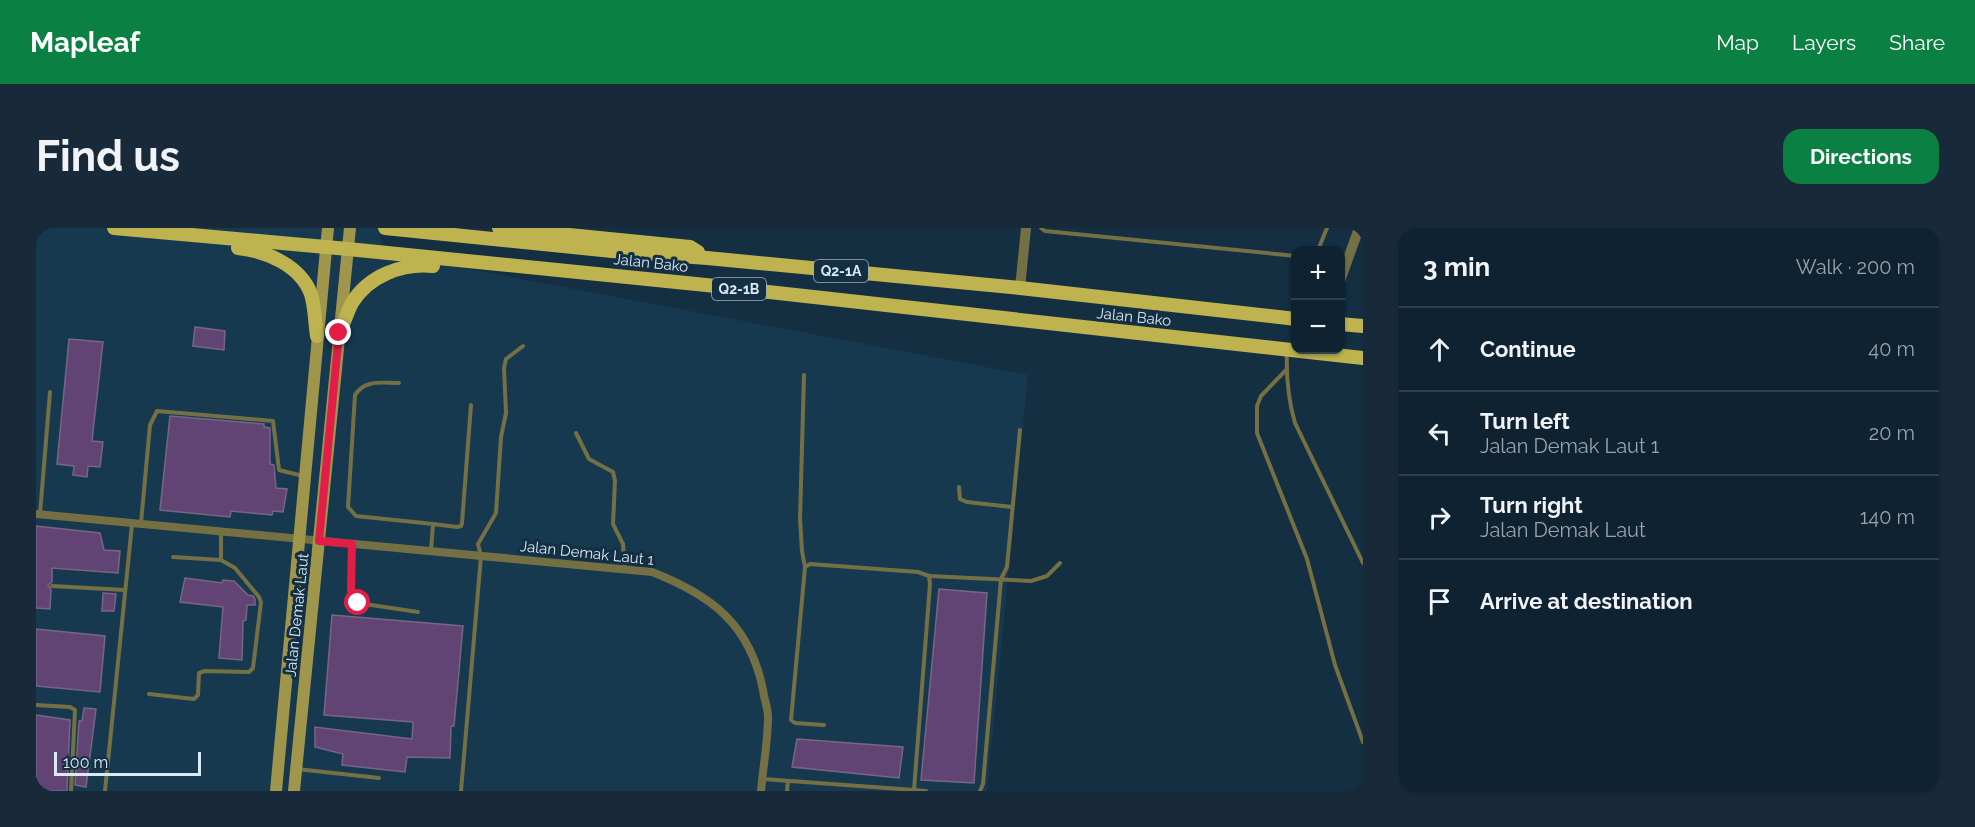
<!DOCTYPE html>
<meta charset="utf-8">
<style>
body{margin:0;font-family:Raleway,sans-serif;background:#182a3a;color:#f1f3f6}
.controls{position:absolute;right:18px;top:18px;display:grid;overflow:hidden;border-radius:12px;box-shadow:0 2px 4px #0004}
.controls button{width:54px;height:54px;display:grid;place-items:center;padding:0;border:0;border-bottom:2px solid #2f3f4d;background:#0f2232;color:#f1f3f6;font:30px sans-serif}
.scale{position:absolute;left:18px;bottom:15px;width:147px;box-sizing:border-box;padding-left:6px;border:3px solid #d9e9f6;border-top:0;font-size:16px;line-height:21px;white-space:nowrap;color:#d9e9f6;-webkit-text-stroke:4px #142e42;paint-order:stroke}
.stop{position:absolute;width:18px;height:18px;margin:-14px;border:4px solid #e11d48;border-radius:50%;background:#fff}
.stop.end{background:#e11d48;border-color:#fff;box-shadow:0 2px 6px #0008}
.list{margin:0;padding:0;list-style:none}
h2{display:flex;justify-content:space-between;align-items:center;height:78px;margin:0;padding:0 24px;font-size:26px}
h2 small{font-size:20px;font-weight:400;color:#9ba4ac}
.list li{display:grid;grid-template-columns:39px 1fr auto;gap:18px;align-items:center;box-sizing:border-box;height:84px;padding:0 24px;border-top:2px solid #2f3f4d}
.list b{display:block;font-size:22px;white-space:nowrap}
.list p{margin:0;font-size:20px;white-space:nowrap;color:#9ba4ac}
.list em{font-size:20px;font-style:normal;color:#9ba4ac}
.icon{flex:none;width:33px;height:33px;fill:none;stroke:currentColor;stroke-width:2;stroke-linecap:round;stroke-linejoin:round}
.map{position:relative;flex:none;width:1327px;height:563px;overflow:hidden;border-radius:18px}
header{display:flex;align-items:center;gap:36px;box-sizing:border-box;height:84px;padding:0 30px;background:#0b8043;color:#fff}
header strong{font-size:28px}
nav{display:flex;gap:33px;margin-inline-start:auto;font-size:21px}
.intro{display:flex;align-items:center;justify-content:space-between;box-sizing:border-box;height:144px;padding:0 36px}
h1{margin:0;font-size:42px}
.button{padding:15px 27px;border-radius:18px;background:#0b8043;color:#fff;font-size:21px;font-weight:700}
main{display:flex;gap:36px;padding:0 36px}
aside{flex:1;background:#0f2232;border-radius:18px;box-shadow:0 2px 4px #0004}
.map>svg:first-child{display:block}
</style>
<header>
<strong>Mapleaf</strong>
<nav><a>Map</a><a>Layers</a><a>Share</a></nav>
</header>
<div class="intro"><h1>Find us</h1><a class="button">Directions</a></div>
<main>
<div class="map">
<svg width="1327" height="563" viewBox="0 0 1327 563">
<rect width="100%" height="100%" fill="#142e42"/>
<!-- built -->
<polygon fill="#173950" points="0,0 342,0 348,25 992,147 951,563 0,563"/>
<!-- building -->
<g fill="#614473" stroke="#776683" stroke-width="1.5">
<polygon points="159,99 189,103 188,122 157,118"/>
<polygon points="33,111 67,114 56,213 67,214 64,239 52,238 51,249 37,247 38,238 21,236"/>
<polygon points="134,188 228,196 228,199 234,200 234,236 238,237 240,260 251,261 247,284 237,283 236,287 195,283 194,289 124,282"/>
<polygon points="0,298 64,305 68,322 84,323 82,345 16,340 16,354 12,357 15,362 14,381 0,380"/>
<polygon points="149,350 186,355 187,352 198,353 212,367 217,368 219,371 219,377 211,377 210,392 207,393 206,432 183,430 187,379 144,374"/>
<polygon points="903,361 951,365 938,555 885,552"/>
<polygon points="67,365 80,366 78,383 66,383"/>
<polygon points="296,387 427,398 418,498 415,498 414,530 371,529 369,544 306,537 307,526 279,519 279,499 376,511 377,494 288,487"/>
<polygon points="0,401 69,408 64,464 0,458"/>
<polygon points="48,480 60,481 50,559 39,557 43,493 46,493"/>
<polygon points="0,487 34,492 31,563 0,563"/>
<polygon points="761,511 867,519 863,550 756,539"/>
</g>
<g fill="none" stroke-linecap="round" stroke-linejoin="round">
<!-- service -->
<g stroke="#757043" stroke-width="4">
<polyline points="1005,0 1009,3 1260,28"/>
<polyline points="1282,22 1291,0"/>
<path d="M1251,123C1250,148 1252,171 1259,195L1327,335"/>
<polyline points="1250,142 1225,168 1221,178 1221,205 1271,331 1299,437 1327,514"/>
<polyline points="768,147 764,291 766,323 769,339"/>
<path d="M363,155C346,155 329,151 319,167L312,279L320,288L397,296L395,323"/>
<polyline points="540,205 553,231 577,244 579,253 577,296 587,316 589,340"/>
<polyline points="923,259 924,271 931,274 976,279"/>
<polyline points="4,286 14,164"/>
<polyline points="105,295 114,197 121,183 237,193 243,242 267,248"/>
<polyline points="397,296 421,299 425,298 426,295 435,177"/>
<polyline points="316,317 315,362 322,375 382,384"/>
<polyline points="137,329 185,332 185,305"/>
<polyline points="16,358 89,362"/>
<polyline points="113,466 158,471 162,467 163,445 169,443 213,444 217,440 225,374 223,369 199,340 185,332"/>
<polyline points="0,477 34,479 39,482 35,563"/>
<polyline points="788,497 759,495 755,492 769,339 774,336 882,344 893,348 995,353 1011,348 1024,335"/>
<polyline points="261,541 343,550"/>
<polyline points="727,551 878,562 894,356 893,348"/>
<polyline points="878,562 890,563"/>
<polyline points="69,563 96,296"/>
<polyline points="425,563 445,328 442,316 460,285 465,209 470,185 468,140 470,131 487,118"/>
<polyline points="751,563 752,553"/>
<polyline points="944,563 947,556 965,351 971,339 984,202"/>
</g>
<!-- minor -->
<path stroke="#757043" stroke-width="8" d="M0,286L616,344C675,367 714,396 727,462C728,471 732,480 732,489C732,513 727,539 725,563"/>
<!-- tertiary -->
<g stroke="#757043" stroke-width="10">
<polyline points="1304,53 1323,0"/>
<polyline points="984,60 990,0"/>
</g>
<!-- secondary -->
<g stroke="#9f964c" stroke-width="12">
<polyline points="240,563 292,0"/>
<polyline points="258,563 314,0"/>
</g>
<!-- primary -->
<g stroke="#bfb350" stroke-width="14">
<polyline points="78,0 312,21 670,57 1327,130"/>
<polyline points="349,0 576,23 671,30 984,60 1260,91"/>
<polyline points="463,0 654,19 662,24"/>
<path d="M202,20C230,23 264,37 275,66C279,79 279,95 281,108"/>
<polyline points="1304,96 1327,98"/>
<path d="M303,105C308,96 311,84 316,75C332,48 366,35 397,38"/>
</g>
</g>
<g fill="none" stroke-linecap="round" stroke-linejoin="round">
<!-- route -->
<polyline stroke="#e11d48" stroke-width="8" points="303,105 283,313 316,316 315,362 322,375"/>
</g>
<g text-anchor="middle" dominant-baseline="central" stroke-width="6" stroke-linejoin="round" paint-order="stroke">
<!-- shield labels -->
<g fill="#142e42" stroke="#9eb1c0" stroke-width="1.5">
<rect x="778" y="32" width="54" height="22" rx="4.5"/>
<rect x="676" y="50" width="54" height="22" rx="4.5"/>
</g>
<g font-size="14" font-weight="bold" fill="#d9e9f6">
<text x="805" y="43">Q2-1A</text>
<text x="703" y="61">Q2-1B</text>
</g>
<!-- street labels -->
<g font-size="15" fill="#d9e9f6" stroke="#142e42">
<text transform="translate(615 35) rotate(6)">Jalan Bako</text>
<text transform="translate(1098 89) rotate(6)">Jalan Bako</text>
<text transform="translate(551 325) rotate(6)">Jalan Demak Laut 1</text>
<text transform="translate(261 387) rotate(-84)">Jalan Demak Laut</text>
</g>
</g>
</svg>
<div class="controls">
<button>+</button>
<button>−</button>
</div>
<div class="scale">100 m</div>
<div class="stop" style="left:322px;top:375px"></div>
<div class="stop end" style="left:303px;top:105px"></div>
</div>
<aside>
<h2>3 min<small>Walk · 200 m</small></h2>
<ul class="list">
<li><svg class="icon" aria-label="ahead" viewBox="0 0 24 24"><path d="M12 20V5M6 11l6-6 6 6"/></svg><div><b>Continue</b></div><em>40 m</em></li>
<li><svg class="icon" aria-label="left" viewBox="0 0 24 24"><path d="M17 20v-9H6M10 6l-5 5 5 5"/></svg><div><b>Turn left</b><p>Jalan Demak Laut 1</p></div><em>20 m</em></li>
<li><svg class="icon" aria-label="right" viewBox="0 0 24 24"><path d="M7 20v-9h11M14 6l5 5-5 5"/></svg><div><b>Turn right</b><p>Jalan Demak Laut</p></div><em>140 m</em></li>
<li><svg class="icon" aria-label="arrive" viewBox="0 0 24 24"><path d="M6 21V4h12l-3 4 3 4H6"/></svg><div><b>Arrive at destination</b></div></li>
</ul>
</aside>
</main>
